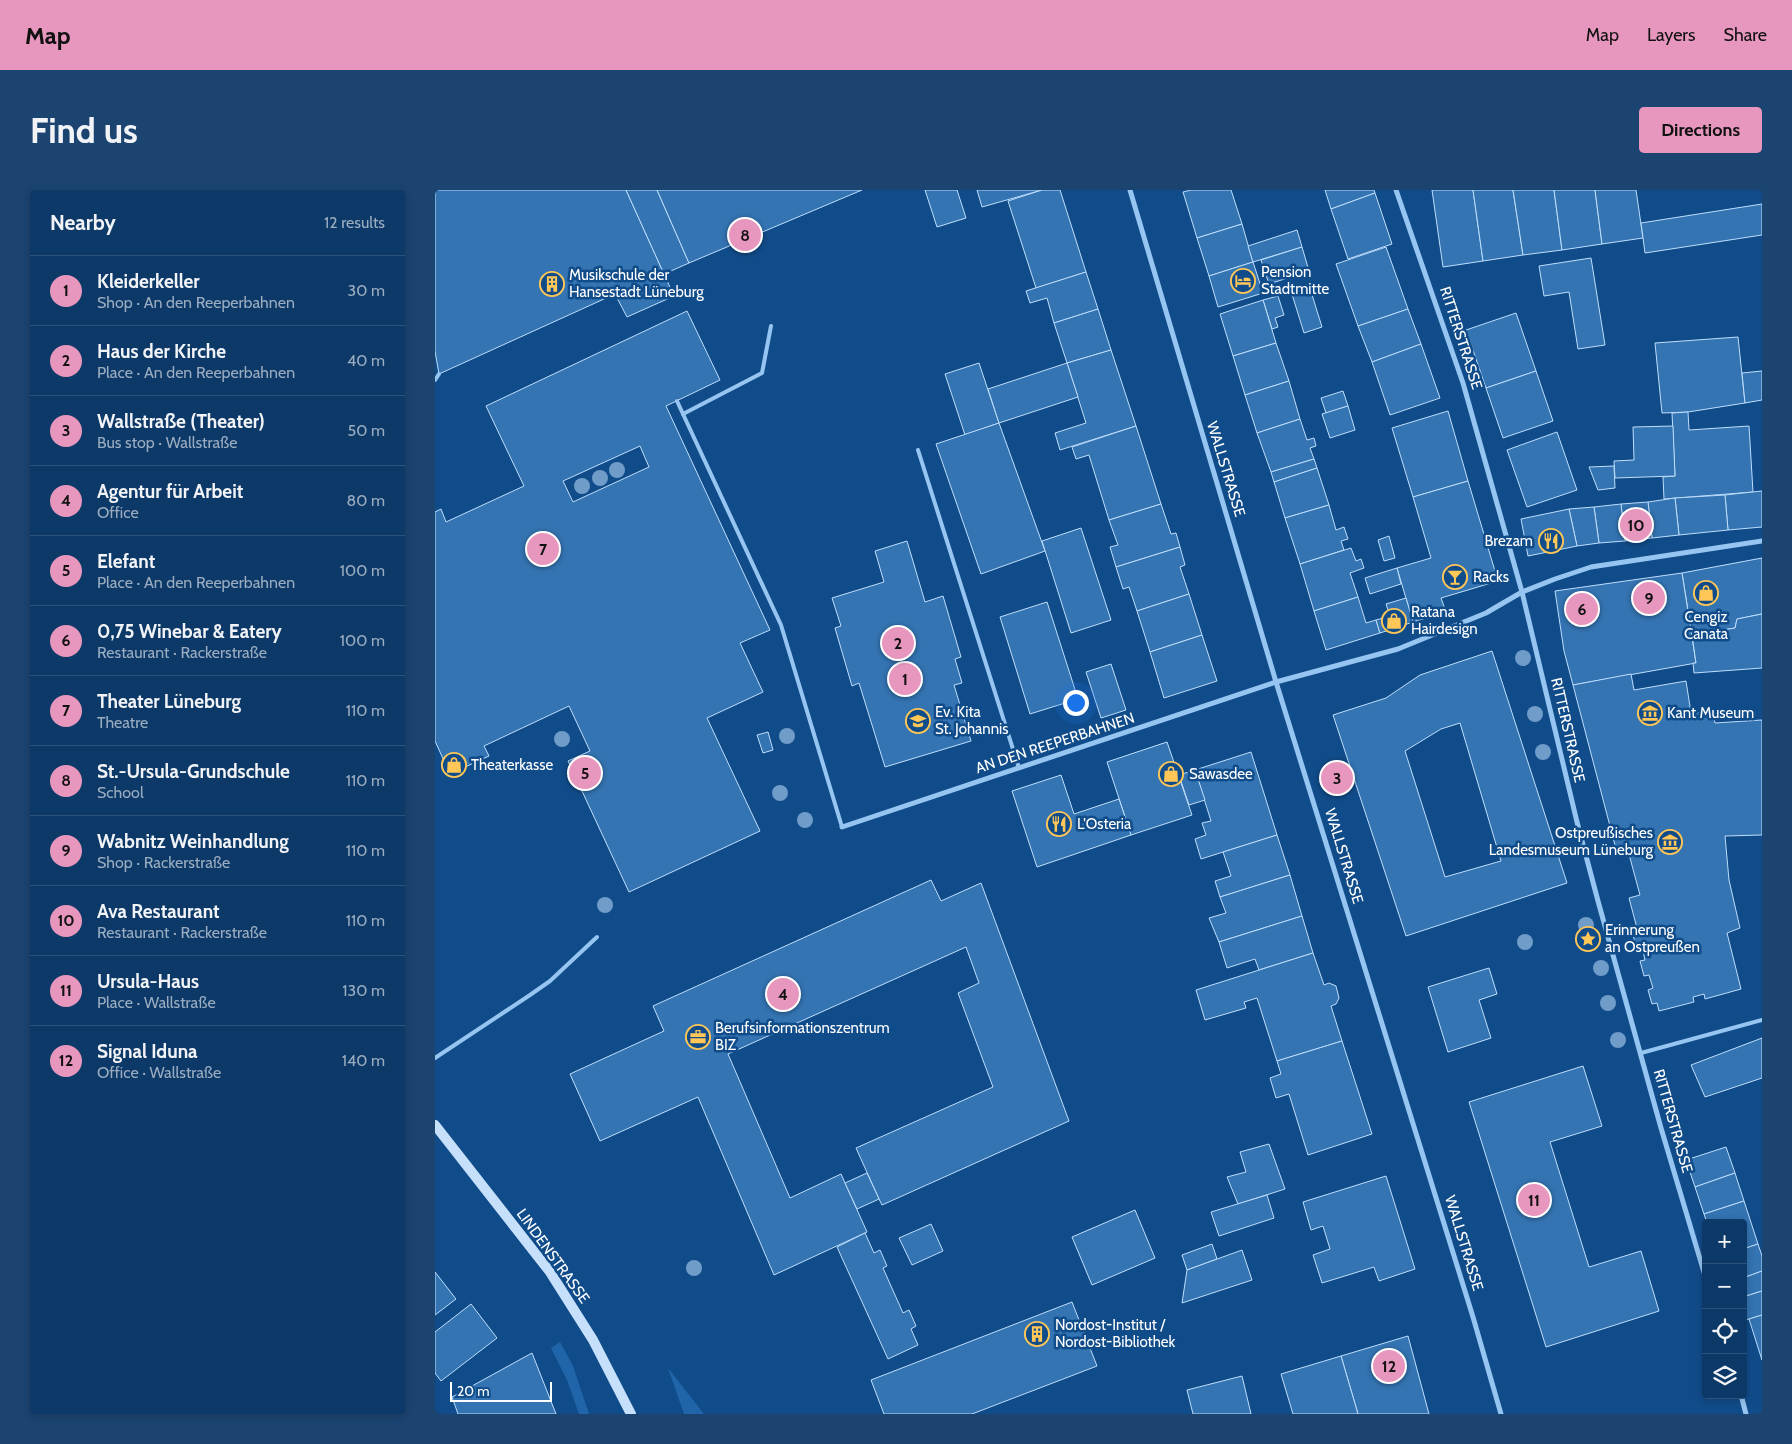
<!DOCTYPE html>
<meta charset="utf-8">
<style>
body{margin:0;font-family:Cabin,sans-serif;background:#1b4471;color:#f1f3f6}
.controls{position:absolute;right:15px;bottom:15px;display:grid;overflow:hidden;border-radius:5px;box-shadow:0 2px 8px #0003}
.controls button{width:45px;height:45px;display:grid;place-items:center;padding:0;border:0;border-bottom:1px solid #2d537c;background:#0d3968;color:#f1f3f6;font:25px sans-serif}
.scale{position:absolute;left:15px;bottom:12px;width:102px;box-sizing:border-box;padding-left:5px;border:2px solid #fff;border-top:0;font-size:14px;line-height:18px;white-space:nowrap;color:#fff;-webkit-text-stroke:4px #114c8a;paint-order:stroke}
.you{position:absolute;left:640px;top:512px;width:18px;height:18px;margin:-12px;border:4px solid #fff;border-radius:50%;background:#1a73e8;box-shadow:0 0 0 8px #1a73e833}
.badge{display:grid;place-items:center;width:32px;height:32px;border-radius:50%;background:#e797bd;color:#111;font-size:16px;font-weight:700}
.pin{position:absolute;translate:-50% -50%;border:2px solid #fff;box-shadow:0 1px 5px #0006}
.list{margin:0;padding:0;list-style:none}
h2{display:flex;justify-content:space-between;align-items:center;height:65px;margin:0;padding:0 20px;font-size:21px}
h2 small{font-size:16px;font-weight:400;color:#9aacc0}
.list li{display:grid;grid-template-columns:32px 1fr auto;gap:15px;align-items:center;box-sizing:border-box;height:70px;padding:0 20px;border-top:1px solid #2d537c}
.list b{display:block;font-size:19px;white-space:nowrap}
.list p{margin:0;font-size:16px;white-space:nowrap;color:#9aacc0}
.list em{font-size:16px;font-style:normal;color:#9aacc0}
.icon{flex:none;width:28px;height:28px;fill:none;stroke:currentColor;stroke-width:2;stroke-linecap:round;stroke-linejoin:round}
.map{position:relative;flex:none;width:1327px;height:1224px;overflow:hidden;border-radius:5px}
header{display:flex;align-items:center;gap:30px;box-sizing:border-box;height:70px;padding:0 25px;background:#e797bd;color:#111}
header strong{font-size:24px}
nav{display:flex;gap:28px;margin-inline-start:auto;font-size:18px}
.intro{display:flex;align-items:center;justify-content:space-between;box-sizing:border-box;height:120px;padding:0 30px}
h1{margin:0;font-size:35px}
.button{padding:12px 22px;border-radius:5px;background:#e797bd;color:#111;font-size:18px;font-weight:700}
main{display:flex;gap:30px;padding:0 30px}
aside{flex:1;background:#0d3968;border-radius:5px;box-shadow:0 2px 8px #0003}
.map>svg:first-child{display:block}
</style>
<header>
<strong>Map</strong>
<nav><a>Map</a><a>Layers</a><a>Share</a></nav>
</header>
<div class="intro"><h1>Find us</h1><a class="button">Directions</a></div>
<main>
<aside>
<h2>Nearby<small>12 results</small></h2>
<ul class="list">
<li><span class="badge">1</span><div><b>Kleiderkeller</b><p>Shop · An den Reeperbahnen</p></div><em>30 m</em></li>
<li><span class="badge">2</span><div><b>Haus der Kirche</b><p>Place · An den Reeperbahnen</p></div><em>40 m</em></li>
<li><span class="badge">3</span><div><b>Wallstraße (Theater)</b><p>Bus stop · Wallstraße</p></div><em>50 m</em></li>
<li><span class="badge">4</span><div><b>Agentur für Arbeit</b><p>Office</p></div><em>80 m</em></li>
<li><span class="badge">5</span><div><b>Elefant</b><p>Place · An den Reeperbahnen</p></div><em>100 m</em></li>
<li><span class="badge">6</span><div><b>0,75 Winebar &amp; Eatery</b><p>Restaurant · Rackerstraße</p></div><em>100 m</em></li>
<li><span class="badge">7</span><div><b>Theater Lüneburg</b><p>Theatre</p></div><em>110 m</em></li>
<li><span class="badge">8</span><div><b>St.-Ursula-Grundschule</b><p>School</p></div><em>110 m</em></li>
<li><span class="badge">9</span><div><b>Wabnitz Weinhandlung</b><p>Shop · Rackerstraße</p></div><em>110 m</em></li>
<li><span class="badge">10</span><div><b>Ava Restaurant</b><p>Restaurant · Rackerstraße</p></div><em>110 m</em></li>
<li><span class="badge">11</span><div><b>Ursula-Haus</b><p>Place · Wallstraße</p></div><em>130 m</em></li>
<li><span class="badge">12</span><div><b>Signal Iduna</b><p>Office · Wallstraße</p></div><em>140 m</em></li>
</ul>
</aside>
<div class="map">
<svg width="1327" height="1224" viewBox="0 0 1327 1224">
<rect width="100%" height="100%" fill="#114c8a"/>
<!-- green -->
<g fill="#2064a9">
<polygon points="125,1152 138,1176 154,1224 144,1224 132,1190 116,1158"/>
<polygon points="233,1178 269,1224 249,1224"/>
</g>
<!-- building -->
<g fill="#3474b2" stroke="#bedefd" fill-rule="evenodd">
<polygon points="0,0 191,0 239,106 192,127 180,104 4,184 0,161"/>
<polygon points="191,0 222,0 254,73 229,84"/>
<polygon points="222,0 427,0 254,73"/>
<polygon points="490,0 522,0 531,28 502,37"/>
<polygon points="542,0 607,0 547,17"/>
<polygon points="607,0 625,0 651,82 601,98 573,11"/>
<polygon points="756,0 796,0 807,34 762,48 748,2"/>
<polygon points="890,0 939,0 940,3 896,19"/>
<polygon points="997,0 1038,0 1048,71 1008,77"/>
<polygon points="1038,0 1078,0 1088,65 1048,71"/>
<polygon points="1078,0 1119,0 1127,60 1088,65"/>
<polygon points="1119,0 1160,0 1167,54 1127,60"/>
<polygon points="1160,0 1201,0 1208,48 1167,54"/>
<polygon points="940,3 957,54 913,69 896,19"/>
<polygon points="1327,14 1327,45 1210,63 1206,33"/>
<polygon points="807,34 818,72 774,86 762,48"/>
<polygon points="862,40 867,57 818,72 813,56"/>
<polygon points="867,57 874,81 834,94 826,70"/>
<polygon points="951,57 973,119 923,136 901,74"/>
<polygon points="1156,68 1170,155 1143,159 1134,102 1109,106 1104,76"/>
<polygon points="818,72 828,103 783,117 774,86"/>
<polygon points="651,82 663,119 619,133 612,108 595,113 591,101"/>
<polygon points="874,95 887,137 869,143 856,101"/>
<polygon points="843,106 849,125 840,128 843,137 837,139 828,110"/>
<polygon points="828,110 841,153 798,166 785,124"/>
<polygon points="663,119 676,160 632,173 619,133"/>
<polygon points="973,119 986,154 937,172 923,136"/>
<path d="M252,121L285,190L231,216L335,440L305,453L328,502L272,528L325,641L194,702L133,571L155,561L134,516L49,556L54,566L15,584L0,551V322L6,319L11,332L89,296L51,216ZM205,256L214,277L138,312L128,291Z"/>
<polygon points="1081,123 1101,181 1051,198 1031,140"/>
<polygon points="1303,147 1310,213 1253,222 1227,223 1220,153"/>
<polygon points="841,153 854,191 810,205 798,166"/>
<polygon points="986,154 1005,208 955,225 937,172"/>
<polygon points="676,160 701,236 625,260 620,243 651,233 632,173"/>
<polygon points="544,173 564,233 530,245 510,184"/>
<polygon points="632,173 643,207 564,233 553,199"/>
<polygon points="1101,181 1118,231 1068,248 1051,198"/>
<polygon points="1327,181 1327,210 1310,213 1307,183"/>
<polygon points="854,191 865,229 822,243 810,205"/>
<polygon points="908,201 913,216 891,223 886,208"/>
<polygon points="913,216 920,240 895,248 887,224"/>
<polygon points="1013,221 1033,291 978,307 957,238"/>
<polygon points="1253,222 1254,240 1314,236 1318,302 1229,309 1228,287 1240,286 1237,223"/>
<polygon points="865,229 872,250 879,248 881,256 875,258 879,269 836,282 822,243"/>
<polygon points="564,233 610,361 546,384 501,254"/>
<polygon points="701,236 726,314 674,330 654,265 641,269 637,257"/>
<polygon points="1238,236 1240,286 1180,288 1179,271 1199,270 1198,237"/>
<polygon points="1122,242 1142,300 1092,317 1072,260"/>
<polygon points="879,269 882,278 839,292 836,282"/>
<polygon points="1179,276 1180,298 1163,300 1154,277"/>
<polygon points="882,278 894,315 850,328 839,292"/>
<polygon points="1033,291 1063,391 1006,408 1011,422 978,432 962,378 996,368 978,307"/>
<polygon points="1327,301 1327,337 1293,340 1290,305"/>
<polygon points="1290,305 1293,340 1244,345 1240,308"/>
<polygon points="1240,308 1244,345 1217,348 1213,312"/>
<polygon points="1213,312 1217,348 1190,351 1186,314"/>
<polygon points="726,314 736,344 741,343 745,357 681,377 675,357 683,355 674,330"/>
<polygon points="1186,314 1190,351 1164,353 1159,317"/>
<polygon points="894,315 901,340 909,337 913,349 906,351 909,360 865,374 850,328"/>
<polygon points="1159,317 1164,353 1142,356 1134,319"/>
<polygon points="1134,319 1142,356 1093,366 1086,329"/>
<polygon points="646,338 676,430 636,443 607,351"/>
<polygon points="954,346 960,368 949,371 943,350"/>
<polygon points="472,351 490,412 508,406 526,467 520,469 527,493 519,495 536,551 450,577 424,493 417,496 400,438 406,436 397,408 449,392 440,361"/>
<polygon points="745,357 750,375 745,377 754,404 702,421 694,397 688,399 681,377"/>
<polygon points="916,358 921,371 926,369 929,378 915,383 923,407 879,421 865,374"/>
<polygon points="1327,368 1327,424 1302,429 1300,438 1257,445 1247,383"/>
<polygon points="962,378 966,394 935,404 930,388"/>
<polygon points="1247,383 1261,473 1138,495 1129,461 1120,401"/>
<polygon points="754,404 767,445 715,462 702,421"/>
<polygon points="923,407 931,433 941,430 945,443 891,460 879,421"/>
<polygon points="971,408 978,432 945,443 941,430 955,426 951,414"/>
<polygon points="612,412 643,509 595,524 565,427"/>
<polygon points="1327,424 1327,478 1259,483 1258,473 1261,473 1257,445 1300,438 1302,429"/>
<polygon points="767,445 782,491 729,508 715,462"/>
<path d="M1057,461L1132,693L971,746L898,525L951,508L985,485ZM1025,533L1066,671L1010,687L970,561L1006,539Z"/>
<polygon points="676,474 691,520 666,528 651,482"/>
<polygon points="1196,484 1199,500 1251,491 1256,523 1278,522 1280,533 1327,530 1327,645 1290,646 1294,690 1305,738 1292,743 1306,799 1270,809 1269,804 1258,807 1259,812 1224,821 1222,813 1217,814 1213,800 1218,798 1214,785 1209,786 1205,771 1210,770 1207,757 1201,759 1198,744 1203,742 1194,708 1205,705 1192,657 1181,659 1138,495"/>
<polygon points="333,542 338,560 328,563 322,545"/>
<polygon points="732,552 757,625 696,645 672,572"/>
<polygon points="816,562 842,645 766,669 760,649 771,645 767,633 776,631 760,580"/>
<polygon points="760,580 770,610 754,615 744,585"/>
<polygon points="626,585 639,624 684,609 696,645 602,677 577,601"/>
<polygon points="842,645 855,685 785,707 780,691 796,686 788,662"/>
<polygon points="855,685 867,726 784,752 774,728 791,723 785,707"/>
<polygon points="496,690 506,711 546,693 634,931 447,1015 444,1009 421,958 558,897 523,803 544,793 531,757 293,864 355,1008 406,984 432,1042 339,1085 263,907 165,951 135,884 229,841 218,816"/>
<polygon points="867,726 878,763 824,780 820,769 792,778 784,752"/>
<polygon points="878,763 889,795 894,793 901,796 904,808 901,814 896,816 907,851 842,871 822,808 809,812 811,818 770,830 761,800"/>
<polygon points="1054,778 1062,804 1044,810 1056,848 1013,862 993,797"/>
<polygon points="1327,848 1327,888 1270,907 1256,875"/>
<polygon points="907,851 937,944 873,965 854,904 841,908 835,888 846,884 842,871"/>
<polygon points="1148,876 1167,936 1115,952 1154,1077 1206,1061 1224,1121 1111,1157 1034,912"/>
<polygon points="834,954 850,999 803,1014 792,987 811,982 805,962"/>
<polygon points="1291,957 1300,983 1260,997 1251,970"/>
<polygon points="432,983 444,1009 422,1019 410,993"/>
<polygon points="1300,983 1309,1011 1269,1024 1260,997"/>
<polygon points="951,986 980,1079 944,1091 939,1077 887,1093 878,1065 895,1059 888,1036 876,1040 868,1012"/>
<polygon points="832,1005 839,1028 784,1046 776,1022"/>
<polygon points="1309,1011 1323,1054 1308,1059 1308,1033 1272,1033 1269,1024"/>
<polygon points="700,1020 720,1068 657,1095 637,1047"/>
<polygon points="496,1034 508,1061 477,1075 464,1048"/>
<polygon points="430,1043 439,1063 445,1060 452,1076 448,1078 468,1123 474,1120 481,1136 476,1139 483,1155 453,1169 402,1057"/>
<polygon points="777,1054 782,1069 752,1080 747,1065"/>
<polygon points="1323,1054 1327,1066 1327,1081 1308,1088 1308,1059"/>
<polygon points="807,1060 817,1090 747,1113 752,1080"/>
<polygon points="1327,1081 1327,1101 1308,1107 1308,1088"/>
<polygon points="0,1082 21,1109 0,1125"/>
<polygon points="1327,1101 1327,1125 1308,1131 1308,1107"/>
<polygon points="637,1112 662,1176 537,1224 449,1224 436,1190"/>
<polygon points="36,1114 62,1148 6,1191 0,1183 0,1142"/>
<polygon points="1327,1125 1327,1170 1314,1129"/>
<polygon points="973,1146 994,1224 923,1224 906,1166"/>
<polygon points="97,1163 121,1224 23,1224 17,1207"/>
<polygon points="906,1166 923,1224 858,1224 846,1184"/>
<polygon points="807,1186 816,1224 758,1224 752,1200"/>
</g>
<g fill="none" stroke-linecap="round" stroke-linejoin="round">
<!-- lane -->
<g stroke="#97c5f1" stroke-width="4">
<polyline points="336,136 327,183 248,224 346,435 407,637"/>
<polyline points="0,190 4,184"/>
<polyline points="242,211 248,224"/>
<polyline points="483,260 584,578"/>
<polyline points="1206,863 1327,830"/>
<polyline points="0,868 95,805 115,791 162,747"/>
</g>
<!-- street -->
<g stroke="#97c5f1" stroke-width="5">
<polyline points="695,0 841,492 1038,1127 1066,1224"/>
<polyline points="961,0 1028,193 1087,402 1142,632 1163,711 1226,938 1271,1089"/>
<polyline points="407,637 841,492 963,459 1051,423 1087,402 1120,389 1156,377 1327,351"/>
<polyline points="1306,1205 1311,1224"/>
</g>
<!-- secondary -->
<polyline stroke="#c6e0fc" stroke-width="10" points="0,935 115,1082 158,1150 196,1224"/>
</g>
<!-- trees -->
<g fill="#709cc9">
<circle cx="182" cy="280" r="8"/>
<circle cx="165" cy="288" r="8"/>
<circle cx="147" cy="296" r="8"/>
<circle cx="1088" cy="468" r="8"/>
<circle cx="1100" cy="524" r="8"/>
<circle cx="352" cy="546" r="8"/>
<circle cx="127" cy="549" r="8"/>
<circle cx="1108" cy="562" r="8"/>
<circle cx="345" cy="603" r="8"/>
<circle cx="370" cy="630" r="8"/>
<circle cx="170" cy="715" r="8"/>
<circle cx="1151" cy="735" r="8"/>
<circle cx="1090" cy="752" r="8"/>
<circle cx="1166" cy="778" r="8"/>
<circle cx="1173" cy="813" r="8"/>
<circle cx="1183" cy="850" r="8"/>
<circle cx="259" cy="1078" r="8"/>
</g>
<!-- icons -->
<defs>
<symbol id="hotel-ring" viewBox="-11 -11 22 22"><circle r="9.5" fill="#114c8a" stroke="#ffc658" stroke-width="1.5"/><path d="M-6-4.5h1.5V1H6V5H4.5V3h-9V5H-6ZM-4 0a1.8 1.8 0 1 1 3.6 0ZM.5 0V-2.5h3Q6-2.5 6 0Z" fill="#ffc658"/></symbol>
<symbol id="building-ring" viewBox="-11 -11 22 22"><circle r="9.5" fill="#114c8a" stroke="#ffc658" stroke-width="1.5"/><path d="M-4-6H4V6H1V3H-1V6H-4ZM-2.5-4.3h1.7v1.8h-1.7ZM.8-4.3h1.7v1.8H.8ZM-2.5-1h1.7V.8h-1.7ZM.8-1h1.7V.8H.8Z" fill="#ffc658"/></symbol>
<symbol id="restaurant-ring" viewBox="-11 -11 22 22"><circle r="9.5" fill="#114c8a" stroke="#ffc658" stroke-width="1.5"/><path d="M-5-6h1v4h1v-4h1v4h1v-4h1v5L-1.5 .5V6h-2V.5L-5-1ZM5-6V6H3V1.5H1.5Q1.5-4 5-6Z" fill="#ffc658"/></symbol>
<symbol id="bar-ring" viewBox="-11 -11 22 22"><circle r="9.5" fill="#114c8a" stroke="#ffc658" stroke-width="1.5"/><path d="M-6-5H6L.8 .8V4.5H3.5V6h-7V4.5H-.8V.8Z" fill="#ffc658"/></symbol>
<symbol id="shop-ring" viewBox="-11 -11 22 22"><circle r="9.5" fill="#114c8a" stroke="#ffc658" stroke-width="1.5"/><path d="M-5-2.5h2.3a2.7 3.5 0 0 1 5.4 0H5L5.5 6h-11ZM-1.5-2.5h3a1.5 2.3 0 0 0-3 0Z" fill="#ffc658"/></symbol>
<symbol id="museum-ring" viewBox="-11 -11 22 22"><circle r="9.5" fill="#114c8a" stroke="#ffc658" stroke-width="1.5"/><path d="M0-6L6-3V-2H-6V-3ZM-5-1h2V3h-2ZM-1-1h2V3h-2ZM3-1h2V3H3ZM-6 4H6V6H-6Z" fill="#ffc658"/></symbol>
<symbol id="school-ring" viewBox="-11 -11 22 22"><circle r="9.5" fill="#114c8a" stroke="#ffc658" stroke-width="1.5"/><path d="M0-5L7-2L0 1L-7-2ZM-4 1L0 2.5L4 1V4Q0 6-4 4Z" fill="#ffc658"/></symbol>
<symbol id="sight-ring" viewBox="-11 -11 22 22"><circle r="9.5" fill="#114c8a" stroke="#ffc658" stroke-width="1.5"/><path d="M0-6L1.8-2.2L6-1.7L2.9 1.2L3.7 5.4L0 3.3L-3.7 5.4L-2.9 1.2L-6-1.7L-1.8-2.2Z" fill="#ffc658"/></symbol>
<symbol id="office-ring" viewBox="-11 -11 22 22"><circle r="9.5" fill="#114c8a" stroke="#ffc658" stroke-width="1.5"/><path d="M-6-3h4V-5.5h4V-3h4V5H-6ZM-1-4.5V-3h2v-1.5ZM-6 0V1H6V0Z" fill="#ffc658"/></symbol>
</defs>
<g fill-rule="evenodd">
<use href="#hotel-ring" x="794" y="77" width="28" height="28"/>
<use href="#building-ring" x="103" y="80" width="28" height="28"/>
<use href="#restaurant-ring" x="1102" y="337" width="28" height="28"/>
<use href="#bar-ring" x="1006" y="373" width="28" height="28"/>
<use href="#shop-ring" x="1257" y="389" width="28" height="28"/>
<use href="#shop-ring" x="945" y="417" width="28" height="28"/>
<use href="#museum-ring" x="1201" y="509" width="28" height="28"/>
<use href="#school-ring" x="469" y="517" width="28" height="28"/>
<use href="#shop-ring" x="5" y="561" width="28" height="28"/>
<use href="#shop-ring" x="722" y="570" width="28" height="28"/>
<use href="#restaurant-ring" x="610" y="620" width="28" height="28"/>
<use href="#museum-ring" x="1221" y="638" width="28" height="28"/>
<use href="#sight-ring" x="1139" y="735" width="28" height="28"/>
<use href="#office-ring" x="249" y="833" width="28" height="28"/>
<use href="#building-ring" x="588" y="1130" width="28" height="28"/>
</g>
<g text-anchor="middle" dominant-baseline="central" stroke-width="5" stroke-linejoin="round" paint-order="stroke">
<!-- poi labels -->
<g font-size="15" fill="#fff" stroke="#114c8a" text-anchor="start">
<text x="826" y="82">Pension<tspan x="826" dy="17">Stadtmitte</tspan></text>
<text x="134" y="85">Musikschule der<tspan x="134" dy="17">Hansestadt Lüneburg</tspan></text>
<text x="1098" y="351" text-anchor="end">Brezam</text>
<text x="1038" y="387">Racks</text>
<text x="976" y="422">Ratana<tspan x="976" dy="17">Hairdesign</tspan></text>
<text x="1271" y="427" text-anchor="middle">Cengiz<tspan x="1271" dy="17">Canata</tspan></text>
<text x="500" y="522">Ev. Kita<tspan x="500" dy="17">St. Johannis</tspan></text>
<text x="1232" y="523">Kant Museum</text>
<text x="36" y="575">Theaterkasse</text>
<text x="754" y="584">Sawasdee</text>
<text x="642" y="634">L'Osteria</text>
<text x="1218" y="643" text-anchor="end">Ostpreußisches<tspan x="1218" dy="17">Landesmuseum Lüneburg</tspan></text>
<text x="1170" y="740">Erinnerung<tspan x="1170" dy="17">an Ostpreußen</tspan></text>
<text x="280" y="838">Berufsinformationszentrum<tspan x="280" dy="17">BIZ</tspan></text>
<text x="620" y="1135">Nordost-Institut /<tspan x="620" dy="17">Nordost-Bibliothek</tspan></text>
</g>
<!-- street labels -->
<g font-size="15" fill="#fff" stroke="#114c8a">
<text transform="translate(1026 148) rotate(72)">RITTERSTRASSE</text>
<text transform="translate(791 279) rotate(73)">WALLSTRASSE</text>
<text transform="translate(1133 540) rotate(77)">RITTERSTRASSE</text>
<text transform="translate(620 553) rotate(-18)">AN DEN REEPERBAHNEN</text>
<text transform="translate(909 666) rotate(73)">WALLSTRASSE</text>
<text transform="translate(1238 931) rotate(74)">RITTERSTRASSE</text>
<text transform="translate(1029 1053) rotate(73)">WALLSTRASSE</text>
<text transform="translate(118 1066) rotate(54)">LINDENSTRASSE</text>
</g>
</g>
</svg>
<div class="controls">
<button>+</button>
<button>−</button>
<button><svg class="icon" aria-label="locate" viewBox="0 0 24 24"><circle cx="12" cy="12" r="6"/><path d="M12 2v4M12 18v4M2 12h4M18 12h4"/></svg></button>
<button><svg class="icon" aria-label="layers" viewBox="0 0 24 24"><path d="M12 4l9 5-9 5-9-5zM3 14l9 5 9-5"/></svg></button>
</div>
<div class="scale">20 m</div>
<div class="you"></div>
<div class="pin badge" style="left:470px;top:489px">1</div>
<div class="pin badge" style="left:463px;top:453px">2</div>
<div class="pin badge" style="left:902px;top:588px">3</div>
<div class="pin badge" style="left:348px;top:804px">4</div>
<div class="pin badge" style="left:150px;top:583px">5</div>
<div class="pin badge" style="left:1147px;top:419px">6</div>
<div class="pin badge" style="left:108px;top:359px">7</div>
<div class="pin badge" style="left:310px;top:45px">8</div>
<div class="pin badge" style="left:1214px;top:408px">9</div>
<div class="pin badge" style="left:1201px;top:335px">10</div>
<div class="pin badge" style="left:1099px;top:1010px">11</div>
<div class="pin badge" style="left:954px;top:1176px">12</div>
</div>
</main>
